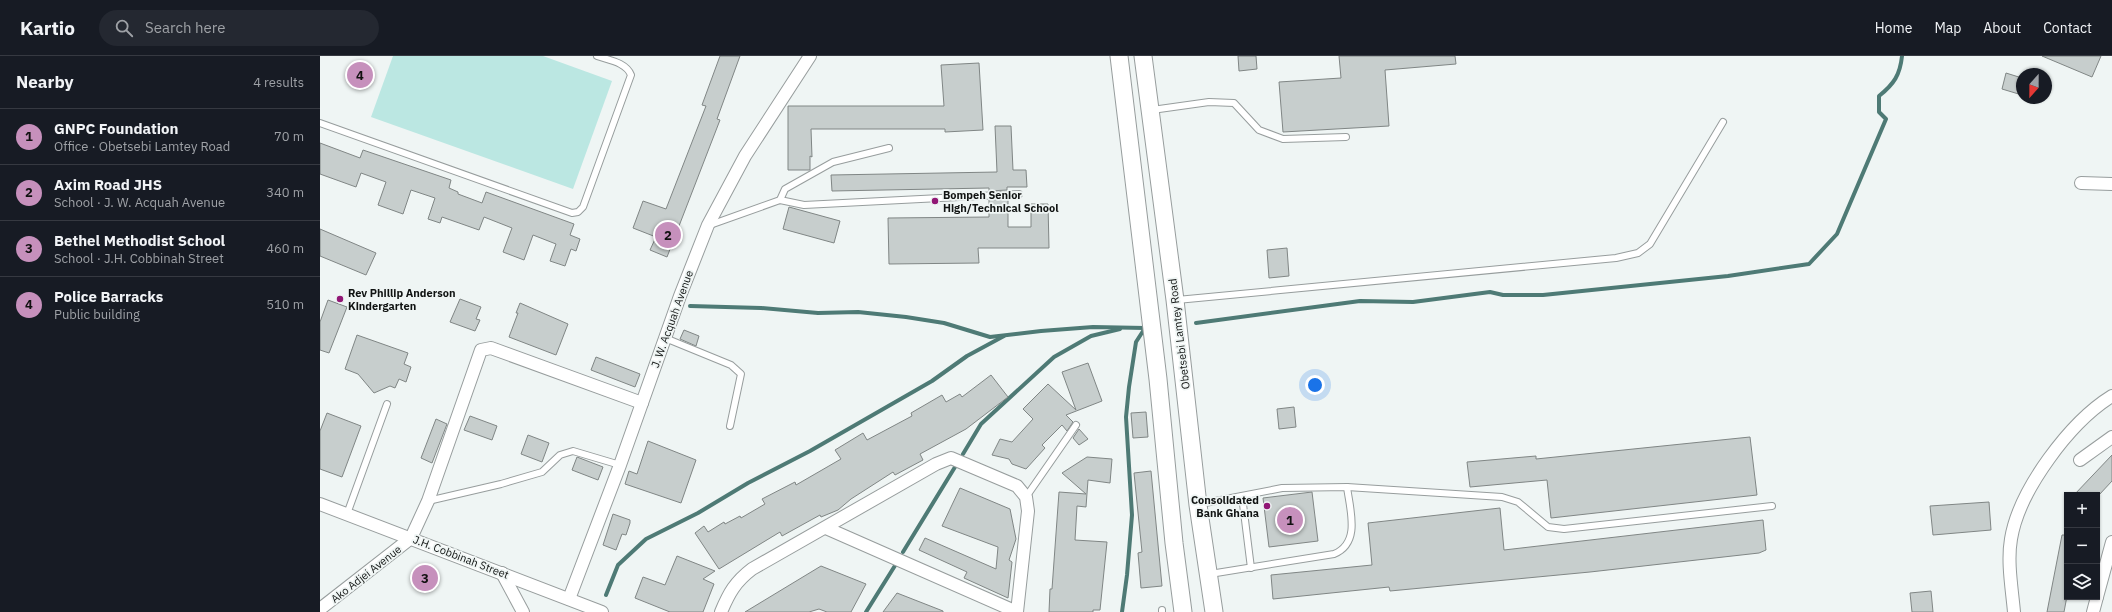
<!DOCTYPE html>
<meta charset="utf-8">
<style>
body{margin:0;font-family:"IBM Plex Sans",sans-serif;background:#242831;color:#f1f3f6}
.controls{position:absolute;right:12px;bottom:12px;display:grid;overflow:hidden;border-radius:0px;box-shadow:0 1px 3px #0004}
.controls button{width:36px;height:36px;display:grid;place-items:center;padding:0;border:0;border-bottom:1px solid #363941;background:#171b24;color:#f1f3f6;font:20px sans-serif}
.compass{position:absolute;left:1696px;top:12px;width:36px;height:36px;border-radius:50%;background:#171b24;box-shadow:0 1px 3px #0004;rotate:201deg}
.you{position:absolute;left:995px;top:329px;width:14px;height:14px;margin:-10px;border:3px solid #fff;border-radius:50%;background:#1a73e8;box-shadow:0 0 0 6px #1a73e833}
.badge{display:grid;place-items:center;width:26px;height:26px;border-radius:50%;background:#c690bc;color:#111;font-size:13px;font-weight:700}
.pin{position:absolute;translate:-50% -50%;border:2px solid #fff;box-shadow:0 1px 4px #0006}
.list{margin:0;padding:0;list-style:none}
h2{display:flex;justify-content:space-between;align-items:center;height:52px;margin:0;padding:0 16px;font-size:17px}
h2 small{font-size:13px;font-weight:400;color:#9ea1a6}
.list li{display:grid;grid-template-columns:26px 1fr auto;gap:12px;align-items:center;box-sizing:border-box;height:56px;padding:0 16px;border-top:1px solid #363941}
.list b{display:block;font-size:15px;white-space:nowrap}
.list p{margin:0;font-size:13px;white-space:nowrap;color:#9ea1a6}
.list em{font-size:13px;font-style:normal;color:#9ea1a6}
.icon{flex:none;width:22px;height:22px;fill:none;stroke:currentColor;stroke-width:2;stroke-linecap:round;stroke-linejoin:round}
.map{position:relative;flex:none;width:1792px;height:556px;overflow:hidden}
header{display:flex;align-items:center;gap:24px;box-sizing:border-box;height:56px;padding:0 20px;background:#171b24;border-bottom:1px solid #363941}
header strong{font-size:19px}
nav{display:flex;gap:22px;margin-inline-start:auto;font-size:14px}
.search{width:280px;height:36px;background:#242831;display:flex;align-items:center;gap:10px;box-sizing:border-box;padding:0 14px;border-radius:22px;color:#9ea1a6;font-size:15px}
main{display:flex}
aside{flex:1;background:#171b24}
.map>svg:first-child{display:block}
</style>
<header>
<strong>Kartio</strong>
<div class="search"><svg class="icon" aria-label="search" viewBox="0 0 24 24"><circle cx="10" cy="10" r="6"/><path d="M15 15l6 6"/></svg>Search here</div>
<nav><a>Home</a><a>Map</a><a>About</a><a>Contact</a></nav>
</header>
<main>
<aside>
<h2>Nearby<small>4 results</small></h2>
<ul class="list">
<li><span class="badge">1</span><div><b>GNPC Foundation</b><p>Office · Obetsebi Lamtey Road</p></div><em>70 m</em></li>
<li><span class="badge">2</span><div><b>Axim Road JHS</b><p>School · J. W. Acquah Avenue</p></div><em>340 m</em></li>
<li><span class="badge">3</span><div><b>Bethel Methodist School</b><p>School · J.H. Cobbinah Street</p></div><em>460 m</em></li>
<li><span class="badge">4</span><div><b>Police Barracks</b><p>Public building</p></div><em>510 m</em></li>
</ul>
</aside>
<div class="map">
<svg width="1792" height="556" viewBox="0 0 1792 556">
<rect width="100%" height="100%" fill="#eff5f4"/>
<!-- green -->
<polygon fill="#bbe7e2" points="73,0 223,0 292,25 253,133 51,61"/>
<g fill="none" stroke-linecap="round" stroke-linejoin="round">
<!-- stream -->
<g stroke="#4e7a75" stroke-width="4">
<polyline points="370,250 441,252 498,257 538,256 586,261 624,267 670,281 721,275 773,271 825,272"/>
<path d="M876,267L1040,245L1093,246L1170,236L1183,239H1223L1408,220L1489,208L1517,178L1566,63L1559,56V40C1574,28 1580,19 1582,0"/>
<polyline points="643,398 661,368 734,301 771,280 800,273"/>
<polyline points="583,496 635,411"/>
<polyline points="286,539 298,509 326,483 378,457 428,427 490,395 612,325 647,300 684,280"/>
<polyline points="546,556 576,508"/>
<polyline points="802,556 807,519 812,459 806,361 809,331 816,286 825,272"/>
</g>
</g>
<!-- building -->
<g fill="#c7cecd" stroke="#808685">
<polygon points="400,0 420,0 397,63 400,64 347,201 330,194 336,181 313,172 323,145 346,153 386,50 382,49"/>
<polygon points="918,0 936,0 937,13 919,15"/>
<polygon points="1019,0 1135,0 1136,8 1065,14 1069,70 963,76 959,26 1021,22"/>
<polygon points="1722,0 1781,0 1772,21"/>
<polygon points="659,7 663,74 625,76 625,73 491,73 492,101 490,100 490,114 468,114 468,50 624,50 621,9"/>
<polygon points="1686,17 1702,22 1702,39 1682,33"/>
<polygon points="675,70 691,70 693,114 706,114 707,131 687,131 687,134 669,135 669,132 512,135 511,119 677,116"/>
<polygon points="0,87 40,102 43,94 131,124 129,132 138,136 138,138 162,147 166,136 254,168 250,179 260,183 256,195 251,193 245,210 230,205 236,188 213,179 204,204 183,196 192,172 164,161 159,174 122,161 120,167 108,163 115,142 91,134 83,158 58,149 66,126 41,117 36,131 0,118"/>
<polygon points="688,143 688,171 711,171 711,148 728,148 729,192 658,192 659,207 569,208 568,162 669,161 669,144"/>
<polygon points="469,151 520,165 514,187 463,173"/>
<polygon points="0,173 56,197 46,219 0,200"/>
<polygon points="967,192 969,220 949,222 947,194"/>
<polygon points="140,243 161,251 156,263 160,264 155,275 130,266"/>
<polygon points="8,244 27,251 9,297 0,294 0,266"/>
<polygon points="200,247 248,268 236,299 189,281 198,257 196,257"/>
<polygon points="364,274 379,280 376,290 360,283"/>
<polygon points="37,279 88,297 84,308 91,311 86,326 79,323 75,332 70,330 54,337 38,318 25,313"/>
<polygon points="276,301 320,318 315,331 271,314"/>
<polygon points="768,307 782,345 746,359 753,366 747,375 742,369 722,389 725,392 706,413 692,408 689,403 672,399 680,383 692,386 713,363 703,353 728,328 756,354 742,316"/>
<polygon points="671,319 688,341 646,373 600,398 603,404 575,419 573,416 531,443 518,454 501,461 500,459 462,480 460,476 399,513 375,477 384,470 388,476 404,466 405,468 420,460 421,462 445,448 442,443 475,426 476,429 521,403 515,394 543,377 547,384 592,360 591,357 622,339 626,346 640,338 642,341"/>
<polygon points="974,351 976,371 959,373 957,353"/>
<polygon points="826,356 828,381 813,382 811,357"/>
<polygon points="7,357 41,370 22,421 0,413 0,375"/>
<polygon points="150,360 177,370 172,384 144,374"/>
<polygon points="116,363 127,368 112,407 101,402"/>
<polygon points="759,373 768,383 759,389 753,382"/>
<polygon points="208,379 229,387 222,406 201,398"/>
<polygon points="1430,381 1437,439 1231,462 1227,424 1150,431 1147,406 1216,400 1216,403"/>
<polygon points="328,385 376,404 361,447 305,428 309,415 317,418"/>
<polygon points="1792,399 1792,425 1779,439 1754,439"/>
<polygon points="257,401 283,411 278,424 252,414"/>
<polygon points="767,401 792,403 790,427 768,424 766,451 757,450 755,484 787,486 780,554 773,554 773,556 729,556 730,533 732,533 739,436 766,438 742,417"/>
<polygon points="831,415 842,530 821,532 818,497 822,496 814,417"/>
<polygon points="640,432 690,453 696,483 689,504 692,506 688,542 644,522 647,516 599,494 605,482 676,513 678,491 622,470"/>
<polygon points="992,436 998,485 949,491 943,442"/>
<polygon points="1669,446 1671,474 1613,479 1610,450"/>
<polygon points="1180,452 1184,494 1443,464 1446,494 1439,497 1270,516 1070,535 1069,531 953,543 951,519 1052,509 1048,467"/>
<polygon points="293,458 310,464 310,467 306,479 302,478 296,494 283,489"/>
<polygon points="1742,479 1747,479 1747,540 1744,556 1727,556"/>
<polygon points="357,500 395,515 383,523 394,528 383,556 350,556 315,542 323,521 345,529"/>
<polygon points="501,510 546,528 531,556 507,556 499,553 489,556 425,556"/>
<polygon points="1611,535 1613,556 1592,556 1590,537"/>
<polygon points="577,537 623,555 623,556 563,556"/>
</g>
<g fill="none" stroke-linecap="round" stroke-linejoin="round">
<defs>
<g id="service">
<polyline points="832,54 889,46 914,47 939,74 963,83 1026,81"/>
<path d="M0,67L252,157L258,156L263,151L311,19C306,6 288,4 277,0"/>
<polyline points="460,144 465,133 513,106 569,92"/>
<polyline points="390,169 460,144 484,149 699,138"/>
<polyline points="857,244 1296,202 1318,197 1330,188 1403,66"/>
<polyline points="345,282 411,309 421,318 410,370"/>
<polyline points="922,440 931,512"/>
<polyline points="706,441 756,369"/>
<polyline points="108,445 181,428 222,416 240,399 253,395 300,409"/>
<polyline points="880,448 962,432 1027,431 1182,441 1198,446 1228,471 1244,473 1452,450"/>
<polyline points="27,458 67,348"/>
<path d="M890,518L1014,498C1041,487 1030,454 1027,431"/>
<polyline points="842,554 842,556"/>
</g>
<g id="minor">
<polyline points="1761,127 1792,128"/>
<polyline points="1760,404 1792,381"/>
<polyline points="0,448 282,556"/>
<polyline points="506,472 697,556"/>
<polyline points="182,517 203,556"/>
<polyline points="1777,541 1792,486"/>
<polyline points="249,543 300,409 360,240 388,169 425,100 490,0"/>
<polyline points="0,553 91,482 108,445 161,294 171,292 322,347"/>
<path d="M401,556C409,537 415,526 432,513L616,408L631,402L697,430L706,441L708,455L697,556"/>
<path d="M1694,556C1692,533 1687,506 1691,483C1699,434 1750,366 1792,340"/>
<polyline points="1773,556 1777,541"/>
</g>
<g id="secondary">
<polyline points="799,0 838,323 854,487 863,556"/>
<polyline points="823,0 855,244 878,449 894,556"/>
</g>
</defs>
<!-- service casing -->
<use href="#service" stroke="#979d9d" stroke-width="8"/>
<!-- minor casing -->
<use href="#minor" stroke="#979d9d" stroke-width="14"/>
<!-- secondary casing -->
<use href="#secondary" stroke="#979d9d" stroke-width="19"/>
<!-- service -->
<use href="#service" stroke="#fff" stroke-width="6"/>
<!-- minor -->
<use href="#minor" stroke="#fff" stroke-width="12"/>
<!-- secondary -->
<use href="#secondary" stroke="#fff" stroke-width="17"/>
</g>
<!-- markers -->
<g fill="#911775" stroke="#eff5f4" stroke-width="1.5">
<circle cx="615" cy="145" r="4"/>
<circle cx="20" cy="243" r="4"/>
<circle cx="947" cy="450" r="4"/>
</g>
<g text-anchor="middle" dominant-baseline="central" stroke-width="3.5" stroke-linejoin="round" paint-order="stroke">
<!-- poi labels -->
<g font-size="11" font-weight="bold" fill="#101312" stroke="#eff5f4" text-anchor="start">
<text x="623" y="139">Bompeh Senior<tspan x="623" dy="13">High/Technical School</tspan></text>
<text x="28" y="237">Rev Phillip Anderson<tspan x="28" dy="13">Kindergarten</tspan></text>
<text x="939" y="444" text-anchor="end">Consolidated<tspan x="939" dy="13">Bank Ghana</tspan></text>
</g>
<!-- street labels -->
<g font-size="11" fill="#101312" stroke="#eff5f4">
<text transform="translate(352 263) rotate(-70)">J. W. Acquah Avenue</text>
<text transform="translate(859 278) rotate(-97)">Obetsebi Lamtey Road</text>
<text transform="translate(141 501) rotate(21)">J.H. Cobbinah Street</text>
<text transform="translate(46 518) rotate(-38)">Ako Adjei Avenue</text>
</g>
</g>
</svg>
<div class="controls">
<button>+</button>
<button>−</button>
<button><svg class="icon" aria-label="layers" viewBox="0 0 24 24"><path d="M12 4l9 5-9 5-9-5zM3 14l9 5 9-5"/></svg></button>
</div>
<svg class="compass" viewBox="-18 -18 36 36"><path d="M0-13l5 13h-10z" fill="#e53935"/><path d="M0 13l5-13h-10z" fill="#9ea1a6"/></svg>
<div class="you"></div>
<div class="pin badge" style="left:970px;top:464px">1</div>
<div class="pin badge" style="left:348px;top:179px">2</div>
<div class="pin badge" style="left:105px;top:522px">3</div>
<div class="pin badge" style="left:40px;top:19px">4</div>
</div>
</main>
